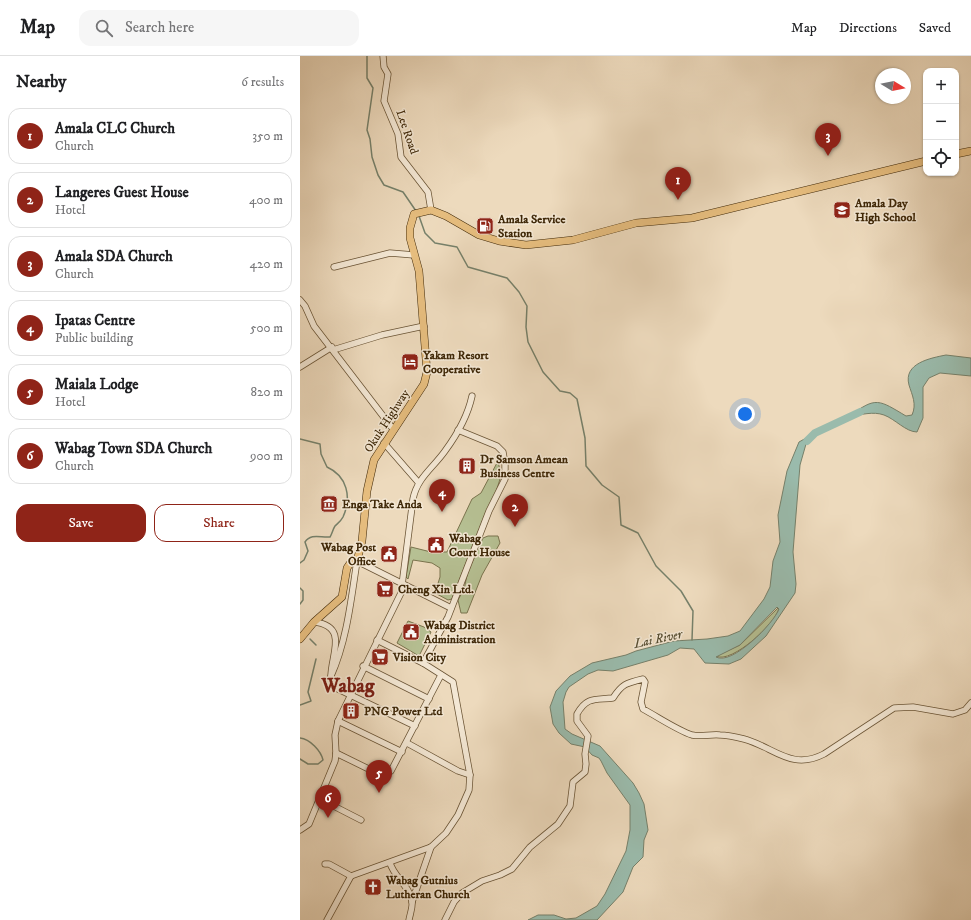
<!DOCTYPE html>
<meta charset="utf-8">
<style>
body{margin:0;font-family:"IM FELL DW Pica",serif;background:#f6f6f6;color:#202124}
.controls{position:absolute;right:12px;top:12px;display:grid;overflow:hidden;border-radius:8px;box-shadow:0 1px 3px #0004}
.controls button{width:36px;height:36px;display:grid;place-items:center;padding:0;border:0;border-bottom:1px solid #e0e0e0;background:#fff;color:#202124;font:20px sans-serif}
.compass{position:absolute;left:575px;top:12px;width:36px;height:36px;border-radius:50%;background:#fff;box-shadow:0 1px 3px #0004;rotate:100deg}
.you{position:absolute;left:445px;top:358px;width:14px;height:14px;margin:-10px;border:3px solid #fff;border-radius:50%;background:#1a73e8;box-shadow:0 0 0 6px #1a73e833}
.badge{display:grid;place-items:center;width:26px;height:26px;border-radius:50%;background:#8f2418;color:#fff;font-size:13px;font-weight:700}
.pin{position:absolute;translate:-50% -33px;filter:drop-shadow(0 1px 2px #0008)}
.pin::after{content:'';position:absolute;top:21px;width:14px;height:12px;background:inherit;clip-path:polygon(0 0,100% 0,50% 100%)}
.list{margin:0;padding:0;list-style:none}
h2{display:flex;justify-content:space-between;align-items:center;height:52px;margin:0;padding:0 16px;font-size:17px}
h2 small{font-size:13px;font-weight:400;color:#757577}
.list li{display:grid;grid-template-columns:26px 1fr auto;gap:12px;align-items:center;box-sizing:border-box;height:56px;margin:0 8px 8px;padding:0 8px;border:1px solid #e0e0e0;border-radius:12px}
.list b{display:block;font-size:15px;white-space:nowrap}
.list p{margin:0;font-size:13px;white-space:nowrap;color:#757577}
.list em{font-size:13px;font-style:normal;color:#757577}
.actions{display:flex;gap:8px;padding:12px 16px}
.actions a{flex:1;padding:9px 0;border:1px solid #8f2418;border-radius:12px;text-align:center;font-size:14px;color:#8f2418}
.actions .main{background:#8f2418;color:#fff}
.icon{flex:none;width:22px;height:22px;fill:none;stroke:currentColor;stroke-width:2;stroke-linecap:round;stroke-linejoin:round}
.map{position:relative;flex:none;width:671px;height:864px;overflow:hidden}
header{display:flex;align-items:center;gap:24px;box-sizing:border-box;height:56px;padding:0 20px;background:#fff;border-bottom:1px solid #e0e0e0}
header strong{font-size:19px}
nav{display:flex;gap:22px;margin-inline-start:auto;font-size:14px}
.search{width:280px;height:36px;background:#f6f6f6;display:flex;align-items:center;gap:10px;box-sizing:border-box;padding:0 14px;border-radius:12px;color:#757577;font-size:15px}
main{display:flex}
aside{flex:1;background:#fff}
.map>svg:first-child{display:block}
</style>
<header>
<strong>Map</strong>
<div class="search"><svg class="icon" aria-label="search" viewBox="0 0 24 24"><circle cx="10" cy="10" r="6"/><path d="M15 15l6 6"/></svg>Search here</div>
<nav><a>Map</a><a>Directions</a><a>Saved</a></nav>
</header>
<main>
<aside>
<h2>Nearby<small>6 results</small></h2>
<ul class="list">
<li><span class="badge">1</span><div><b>Amala CLC Church</b><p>Church</p></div><em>350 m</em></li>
<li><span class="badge">2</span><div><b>Langeres Guest House</b><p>Hotel</p></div><em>400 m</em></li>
<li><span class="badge">3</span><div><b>Amala SDA Church</b><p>Church</p></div><em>420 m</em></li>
<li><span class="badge">4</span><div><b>Ipatas Centre</b><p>Public building</p></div><em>500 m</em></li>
<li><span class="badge">5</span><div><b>Maiala Lodge</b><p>Hotel</p></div><em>820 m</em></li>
<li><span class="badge">6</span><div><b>Wabag Town SDA Church</b><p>Church</p></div><em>900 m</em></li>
</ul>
<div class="actions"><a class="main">Save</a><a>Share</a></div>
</aside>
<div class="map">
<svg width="671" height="864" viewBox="0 0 671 864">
<rect width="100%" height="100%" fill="#eddabd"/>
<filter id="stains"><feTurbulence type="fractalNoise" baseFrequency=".005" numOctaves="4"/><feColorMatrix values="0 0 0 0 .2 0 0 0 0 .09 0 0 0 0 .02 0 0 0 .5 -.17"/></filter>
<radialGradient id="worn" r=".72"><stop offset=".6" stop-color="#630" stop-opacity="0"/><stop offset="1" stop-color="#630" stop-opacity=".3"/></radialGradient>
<!-- green -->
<g fill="#b6c093" stroke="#7a744e">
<polygon points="198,405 201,420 194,442 184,461 152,543 148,544 135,537 140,521 140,512 132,507 113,504 108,523 106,521 111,491 131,496 147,496 172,443 181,437"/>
<polygon points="188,480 198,480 200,487 182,519 167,557 161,557 158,544 164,533 168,515 183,482"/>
<path d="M479,551C479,565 431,609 416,600L440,589Z"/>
<polygon points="108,565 124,571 131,576 119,600 97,587"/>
</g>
<!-- water -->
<g fill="#9abbac" stroke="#76806a" fill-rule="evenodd">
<path d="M646,299L671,302V320L640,317L629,322L623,331V362L617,376C606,376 595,363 584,359C573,355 561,359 550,360C576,340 579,344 606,360L612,359C617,348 612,339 609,329C603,307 631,302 646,299Z"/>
<path d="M515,377L506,388L500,409L493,496L496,528L495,537L466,580L441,603L429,608L405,607L394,593L380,592L368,599L313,615L298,614L288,618L269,631L266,636L263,646L265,673L272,678L300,690L333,727L339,737L344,748L348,774L344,784L343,801L333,811L323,836L297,864H228L238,859H254L266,863L276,862L297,850L305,838L326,795L330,774V749L307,717L301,705L299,702L292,699L285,691L271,688L259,677L253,668L250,651L256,635L270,620L292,607L326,599L336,595L374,585L407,583L428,580L440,575L464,543L470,531L473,505L480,486L478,459L487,415L499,386ZM477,551L479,553C474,567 432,610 416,601L440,589Z"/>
</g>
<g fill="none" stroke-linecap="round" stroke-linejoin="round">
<!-- stream -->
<g stroke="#76806a" stroke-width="1.5">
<polyline points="67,0 67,22 73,32 67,74 70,83 72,101 78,119 84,129 103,136 116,155"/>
<polyline points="119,160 125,177 135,187 157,191 168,211 207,222 219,236 227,250 226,271 228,286 243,316 260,335 270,337 277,343 285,382 286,410 302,429 319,441 321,469 338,477 356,510 381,535 393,555 392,584"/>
<path d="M0,383L20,388L21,398L27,411C47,420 52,441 43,461C41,465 38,467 35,470C33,473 32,478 30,481C21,482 11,477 5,486L8,495L4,504L0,507"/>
<polyline points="0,532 3,535 3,544 0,548"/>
<polyline points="10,583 16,589"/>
<polyline points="0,649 11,645 8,636 16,603"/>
<path d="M0,682C10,683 21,695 23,704L18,708H8L0,703"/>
</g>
<!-- river -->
<polyline stroke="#9abbac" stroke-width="8" points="507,385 515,377 560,356"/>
<defs>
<g id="minor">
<polyline points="83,0 84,11 88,18 84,45 98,78 101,101 128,136 131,154"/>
<polyline points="34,211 90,197 114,199"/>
<polyline points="0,244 5,250 14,270 93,373"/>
<polyline points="33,294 82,279 124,270"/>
<polyline points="0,311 32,291"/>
<polyline points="84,387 118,426"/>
<path d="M14,566C49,570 31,599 31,620C32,625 35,629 38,633L115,670"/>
<polyline points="123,607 148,561 189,455 205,423 205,408 203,396 197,390 158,374"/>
<polyline points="63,610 129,643"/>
<path d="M31,620C47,584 51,544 57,505L151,552"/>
<polyline points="38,665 102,696"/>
<polyline points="107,687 158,715 170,719"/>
<polyline points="36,697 81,719 87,718 91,715 141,619"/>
<polyline points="20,743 61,764"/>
<path d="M0,774L9,768L35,705L36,697L35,679L38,665L101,537L113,443C117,422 133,412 145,395C156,380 168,359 172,340"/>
<path d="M90,807C94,821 109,829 112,845C113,851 110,858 109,864"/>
<polyline points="25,808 29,808 51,820"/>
<polyline points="112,846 131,791"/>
<polyline points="27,864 51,820 131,791 146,777 158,759 169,734 170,719 153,626 123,607 77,584"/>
<path d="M145,864L154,846L162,837L182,825L200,819L212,813L230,791L258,768L270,750L273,726L285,716L286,708L285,698L288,680L277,665V658C287,640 296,644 313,642C322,628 326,627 343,623L345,626L341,646L343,653C358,661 377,674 392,679C401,681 411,678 420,679C427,679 436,681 444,683C474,691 491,715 524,698L594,652L613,651L653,658L665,654L671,647"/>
</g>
<g id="major">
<polyline points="656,98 671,95"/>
<polyline points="0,583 14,566 42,541 47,512 51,506 57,505 62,485 67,435 74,404 124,328 127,316 119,215 110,182 110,172 114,158 131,154 146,160 179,179 199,185 226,189 273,184 336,167 392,162 626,105"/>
</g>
</defs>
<!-- minor casing -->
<use href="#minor" stroke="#6a5435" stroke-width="7"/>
<!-- major casing -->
<use href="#major" stroke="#3f2808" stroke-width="8"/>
<!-- minor -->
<use href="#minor" stroke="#f3e7d4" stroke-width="5.5"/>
<!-- major -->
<use href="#major" stroke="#e6bd7e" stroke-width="7"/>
</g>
<!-- icons -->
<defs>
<symbol id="school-square" viewBox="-11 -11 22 22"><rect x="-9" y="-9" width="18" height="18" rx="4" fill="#8f2418" stroke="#f3e7d4"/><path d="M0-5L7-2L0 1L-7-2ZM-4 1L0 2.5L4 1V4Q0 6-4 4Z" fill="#fff"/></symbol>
<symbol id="fuel-square" viewBox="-11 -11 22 22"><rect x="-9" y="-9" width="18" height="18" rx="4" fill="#8f2418" stroke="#f3e7d4"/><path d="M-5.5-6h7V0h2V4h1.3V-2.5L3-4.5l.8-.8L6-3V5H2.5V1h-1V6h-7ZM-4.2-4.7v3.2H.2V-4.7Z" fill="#fff"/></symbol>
<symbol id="hotel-square" viewBox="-11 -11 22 22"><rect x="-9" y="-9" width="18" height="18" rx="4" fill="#8f2418" stroke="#f3e7d4"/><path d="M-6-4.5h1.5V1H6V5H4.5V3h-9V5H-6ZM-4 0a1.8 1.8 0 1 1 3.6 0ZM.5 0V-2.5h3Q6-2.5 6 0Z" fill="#fff"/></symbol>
<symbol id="building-square" viewBox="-11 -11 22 22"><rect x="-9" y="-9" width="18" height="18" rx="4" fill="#8f2418" stroke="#f3e7d4"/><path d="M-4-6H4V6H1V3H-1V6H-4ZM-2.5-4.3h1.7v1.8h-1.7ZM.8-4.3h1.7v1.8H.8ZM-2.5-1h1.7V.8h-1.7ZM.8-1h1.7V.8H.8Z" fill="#fff"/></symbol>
<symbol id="museum-square" viewBox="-11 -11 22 22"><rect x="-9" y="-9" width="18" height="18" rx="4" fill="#8f2418" stroke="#f3e7d4"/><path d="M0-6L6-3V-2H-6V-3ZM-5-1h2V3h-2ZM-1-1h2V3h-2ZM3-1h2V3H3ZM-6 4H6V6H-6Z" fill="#fff"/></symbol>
<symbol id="civic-square" viewBox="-11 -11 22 22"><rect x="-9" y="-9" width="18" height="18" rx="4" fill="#8f2418" stroke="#f3e7d4"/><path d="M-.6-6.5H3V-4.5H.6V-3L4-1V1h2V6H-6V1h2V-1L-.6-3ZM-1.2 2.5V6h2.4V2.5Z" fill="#fff"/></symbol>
<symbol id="supermarket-square" viewBox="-11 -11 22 22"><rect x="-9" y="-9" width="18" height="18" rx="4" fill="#8f2418" stroke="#f3e7d4"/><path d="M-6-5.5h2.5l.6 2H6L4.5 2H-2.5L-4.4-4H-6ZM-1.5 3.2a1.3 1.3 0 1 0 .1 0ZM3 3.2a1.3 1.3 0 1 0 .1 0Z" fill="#fff"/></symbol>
<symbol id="church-square" viewBox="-11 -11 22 22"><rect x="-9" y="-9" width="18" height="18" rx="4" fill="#8f2418" stroke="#f3e7d4"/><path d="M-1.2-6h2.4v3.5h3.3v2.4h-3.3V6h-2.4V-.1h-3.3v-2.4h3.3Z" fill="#fff"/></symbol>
</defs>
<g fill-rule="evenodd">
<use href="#school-square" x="532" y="144" width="20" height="20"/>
<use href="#fuel-square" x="175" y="160" width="20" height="20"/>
<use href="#hotel-square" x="100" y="296" width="20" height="20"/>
<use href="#building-square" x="157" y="400" width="20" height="20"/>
<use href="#museum-square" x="19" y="438" width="20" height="20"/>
<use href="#civic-square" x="126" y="479" width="20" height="20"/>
<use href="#civic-square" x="79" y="488" width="20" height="20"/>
<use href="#supermarket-square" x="75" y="523" width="20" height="20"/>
<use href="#civic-square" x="101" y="566" width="20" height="20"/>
<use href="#supermarket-square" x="70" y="591" width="20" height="20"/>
<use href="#building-square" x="41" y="645" width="20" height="20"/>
<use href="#church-square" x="63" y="821" width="20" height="20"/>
</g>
<g text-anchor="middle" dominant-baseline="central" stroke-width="3" stroke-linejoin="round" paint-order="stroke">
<!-- street labels -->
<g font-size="12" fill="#3f2808" stroke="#f3e7d4">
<text transform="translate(107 76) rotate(71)">Lee Road</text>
<text transform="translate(87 365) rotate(-57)">Okuk Highway</text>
</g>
<!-- poi labels -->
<g font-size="12" font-weight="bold" fill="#3f2808" stroke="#f3e7d4" text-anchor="start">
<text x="555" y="147">Amala Day<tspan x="555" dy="14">High School</tspan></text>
<text x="198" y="163">Amala Service<tspan x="198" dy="14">Station</tspan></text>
<text x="123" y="299">Yakam Resort<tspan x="123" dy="14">Cooperative</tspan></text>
<text x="180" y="403">Dr Samson Amean<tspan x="180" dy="14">Business Centre</tspan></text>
<text x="42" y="448">Enga Take Anda</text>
<text x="149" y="482">Wabag<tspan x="149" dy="14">Court House</tspan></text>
<text x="76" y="491" text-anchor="end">Wabag Post<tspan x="76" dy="14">Office</tspan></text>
<text x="98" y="533">Cheng Xin Ltd.</text>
<text x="124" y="569">Wabag District<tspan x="124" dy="14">Administration</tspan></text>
<text x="93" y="601">Vision City</text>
<text x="64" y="655">PNG Power Ltd</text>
<text x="86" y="824">Wabag Gutnius<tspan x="86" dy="14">Lutheran Church</tspan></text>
</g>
<!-- water labels -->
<g font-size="13" font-style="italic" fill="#564d31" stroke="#f3e7d4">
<text transform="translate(358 583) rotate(-12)">Lai River</text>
</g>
<!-- town labels -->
<g font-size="20" font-weight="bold" fill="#7a1f14" stroke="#f3e7d4">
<text x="48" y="630">Wabag</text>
</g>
</g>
<rect width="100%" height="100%" filter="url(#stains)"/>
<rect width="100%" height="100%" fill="url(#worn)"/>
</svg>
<div class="controls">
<button>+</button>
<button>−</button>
<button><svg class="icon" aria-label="locate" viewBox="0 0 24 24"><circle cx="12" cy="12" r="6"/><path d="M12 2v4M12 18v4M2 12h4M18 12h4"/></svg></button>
</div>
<svg class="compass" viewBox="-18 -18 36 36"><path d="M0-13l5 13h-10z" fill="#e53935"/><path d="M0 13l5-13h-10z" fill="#757577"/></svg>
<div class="you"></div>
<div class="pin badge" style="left:378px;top:144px">1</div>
<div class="pin badge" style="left:215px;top:471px">2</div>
<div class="pin badge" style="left:528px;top:100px">3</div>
<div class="pin badge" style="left:142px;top:456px">4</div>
<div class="pin badge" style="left:79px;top:737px">5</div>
<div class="pin badge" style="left:28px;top:762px">6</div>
</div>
</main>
